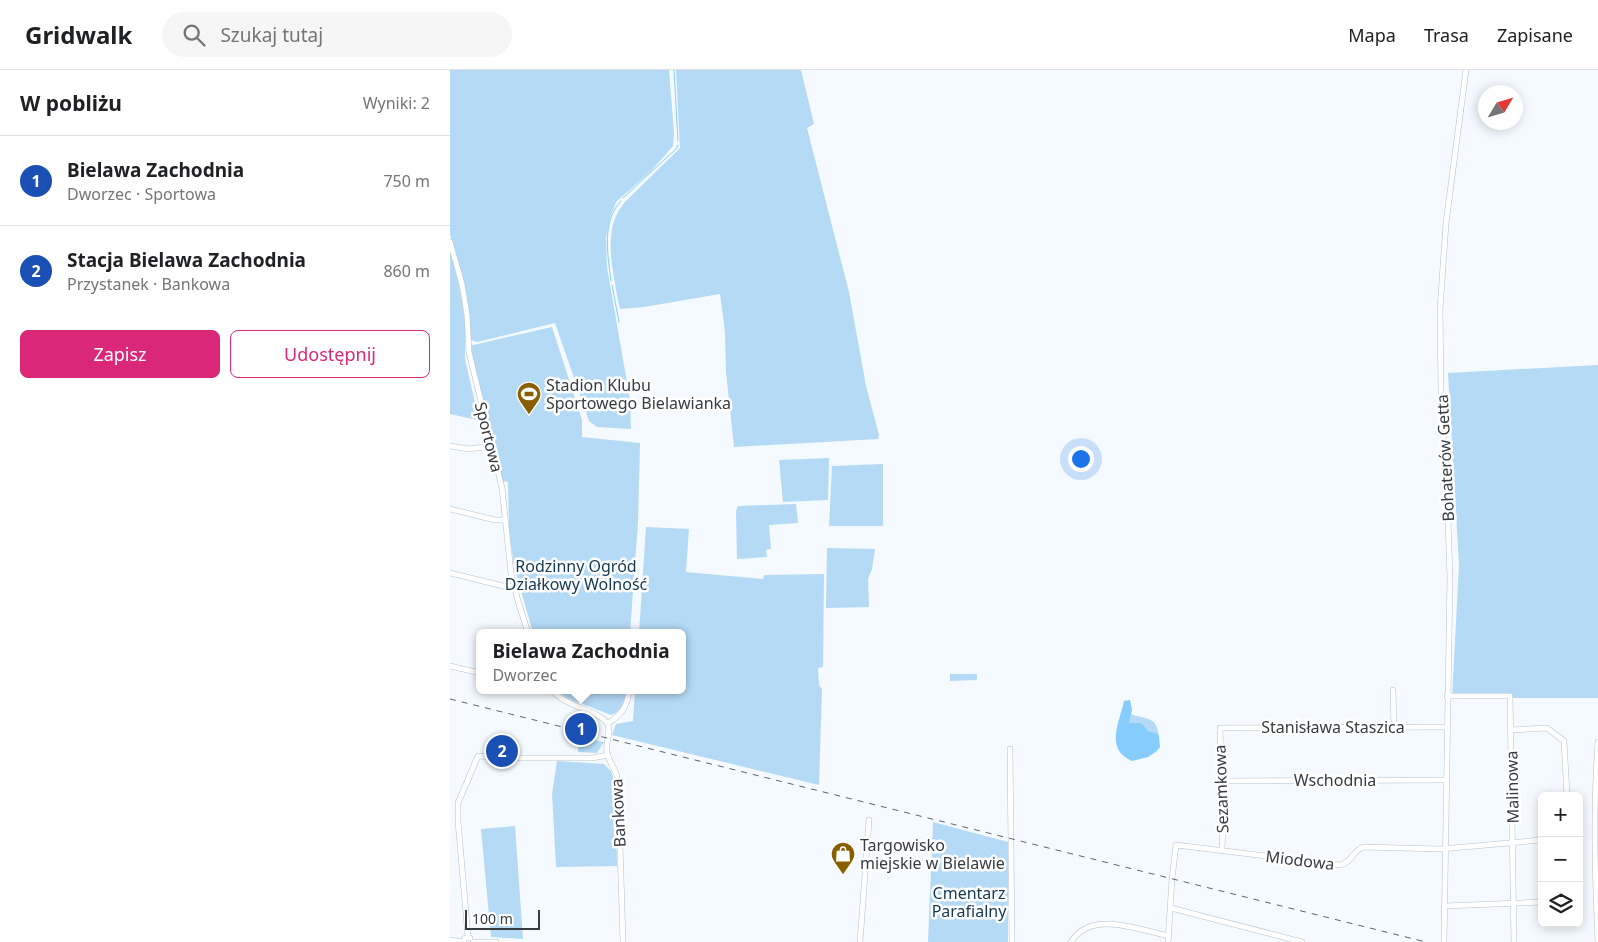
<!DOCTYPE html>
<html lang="pl">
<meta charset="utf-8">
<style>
body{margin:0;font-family:"Noto Sans",sans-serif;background:#f6f6f6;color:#202124}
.controls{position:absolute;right:15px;bottom:15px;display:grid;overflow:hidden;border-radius:8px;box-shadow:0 2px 12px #0003}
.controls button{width:45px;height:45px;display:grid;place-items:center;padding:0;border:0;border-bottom:1px solid #e0e0e0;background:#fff;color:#202124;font:25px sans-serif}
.compass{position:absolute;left:1028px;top:15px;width:45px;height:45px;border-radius:50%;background:#fff;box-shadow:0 2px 12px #0003;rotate:52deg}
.scale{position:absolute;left:15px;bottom:12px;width:75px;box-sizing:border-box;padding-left:5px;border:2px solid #353b40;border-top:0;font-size:14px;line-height:18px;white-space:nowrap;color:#353b40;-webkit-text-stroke:4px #fff;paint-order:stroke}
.you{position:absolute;left:630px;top:388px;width:18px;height:18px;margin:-12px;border:4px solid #fff;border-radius:50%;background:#1a73e8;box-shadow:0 0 0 8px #1a73e833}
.badge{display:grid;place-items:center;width:32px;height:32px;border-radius:50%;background:#db2777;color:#fff;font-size:16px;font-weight:700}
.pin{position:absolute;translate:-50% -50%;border:2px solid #fff;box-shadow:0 1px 5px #0006}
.popup{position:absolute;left:26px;top:559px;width:210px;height:65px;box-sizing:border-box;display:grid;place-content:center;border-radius:8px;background:#fff;filter:drop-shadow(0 1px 4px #0005);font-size:16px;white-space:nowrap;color:#757577}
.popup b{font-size:19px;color:#202124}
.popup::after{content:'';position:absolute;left:50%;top:100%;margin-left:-10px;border:10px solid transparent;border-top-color:#fff}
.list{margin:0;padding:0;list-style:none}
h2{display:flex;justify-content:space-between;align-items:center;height:65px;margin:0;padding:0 20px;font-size:21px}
h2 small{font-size:16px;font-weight:400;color:#757577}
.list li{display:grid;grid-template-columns:32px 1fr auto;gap:15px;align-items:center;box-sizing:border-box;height:90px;padding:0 20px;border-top:1px solid #e0e0e0}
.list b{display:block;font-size:19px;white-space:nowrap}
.list p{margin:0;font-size:16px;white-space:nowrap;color:#757577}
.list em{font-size:16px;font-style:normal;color:#757577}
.actions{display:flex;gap:10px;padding:15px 20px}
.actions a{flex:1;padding:11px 0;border:1px solid #db2777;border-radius:8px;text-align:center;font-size:18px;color:#db2777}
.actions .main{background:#db2777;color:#fff}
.icon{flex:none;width:28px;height:28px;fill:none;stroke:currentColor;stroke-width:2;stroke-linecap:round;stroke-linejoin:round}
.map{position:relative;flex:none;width:1148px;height:872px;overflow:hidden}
header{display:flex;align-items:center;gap:30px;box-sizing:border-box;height:70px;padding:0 25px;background:#fff;border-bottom:1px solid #e0e0e0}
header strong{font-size:24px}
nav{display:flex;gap:28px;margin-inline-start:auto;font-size:18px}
.search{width:350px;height:45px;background:#f6f6f6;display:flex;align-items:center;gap:12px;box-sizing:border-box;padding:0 18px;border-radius:28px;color:#757577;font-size:19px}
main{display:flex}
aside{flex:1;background:#fff}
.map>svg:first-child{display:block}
</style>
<header>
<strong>Gridwalk</strong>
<div class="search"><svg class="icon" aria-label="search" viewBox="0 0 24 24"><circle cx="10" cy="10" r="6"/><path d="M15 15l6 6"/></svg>Szukaj tutaj</div>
<nav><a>Mapa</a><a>Trasa</a><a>Zapisane</a></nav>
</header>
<main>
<aside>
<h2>W pobliżu<small>Wyniki: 2</small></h2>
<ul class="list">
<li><span class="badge" style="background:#1a4fb4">1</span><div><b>Bielawa Zachodnia</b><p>Dworzec · Sportowa</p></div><em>750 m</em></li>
<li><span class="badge" style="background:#1a4fb4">2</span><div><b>Stacja Bielawa Zachodnia</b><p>Przystanek · Bankowa</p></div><em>860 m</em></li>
</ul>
<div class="actions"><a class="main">Zapisz</a><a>Udostępnij</a></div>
</aside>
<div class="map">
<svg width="1148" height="872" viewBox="0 0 1148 872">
<rect width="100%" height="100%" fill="#f4faff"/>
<!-- green -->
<g fill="#b4daf5">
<polygon points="0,0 219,0 224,63 223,76 201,101 166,132 160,148 156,167 157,197 180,330 181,359 147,357 139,351 105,253 27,272 21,270 14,212 0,164"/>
<path d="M226,0H351L364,54L357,58L399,222L416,316L429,365L428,369L284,377L276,302L275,262L270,224L194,237L170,239C167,229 166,218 164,208C160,181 156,154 175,132L230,78Z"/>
<polygon points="0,179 11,224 15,253 15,289 28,346 27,350 0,344"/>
<polygon points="102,257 132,350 132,367 190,373 188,452 180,563 83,563 64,496 59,460 58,412 52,411 19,276"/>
<polygon points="1148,295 1148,628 1002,628 1009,495 998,303"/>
<polygon points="379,388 378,430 333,432 329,390"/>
<polygon points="433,394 433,456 379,456 382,396"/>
<polygon points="346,434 348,453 319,455 321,479 316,480 317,487 287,489 286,441 288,436"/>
<polygon points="196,457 239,459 236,502 313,509 314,505 374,504 373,597 368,598 369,615 372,619 369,715 162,665 166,654 183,651 185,620 232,620 232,563 189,563"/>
<polygon points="377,478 425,479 422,499 418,509 419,537 376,538"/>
<polygon points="500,604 527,604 527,610 500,611"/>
<path d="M107,620H176C175,630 172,642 161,645L117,628Z"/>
<path d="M681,643L683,645C699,649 707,648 709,666L698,661L690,653H679Z"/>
<polygon points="129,667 154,672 147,683 128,682"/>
<polygon points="107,691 154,694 161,701 165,714 167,796 106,797 102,724"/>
<polygon points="483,752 558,772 558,872 478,872"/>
<polygon points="65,756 73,869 41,867 31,759"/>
</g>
<!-- forest -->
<path fill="#86ccfd" d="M680,630L682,640L679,653H691L698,661L707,664L709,666L710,677L707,681L698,687L682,691C654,679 670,651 674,631Z"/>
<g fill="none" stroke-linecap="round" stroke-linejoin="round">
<!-- stream -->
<g stroke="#87cdfe" stroke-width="1">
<polyline points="224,0 228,71"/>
<polyline points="173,128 226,79 228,75"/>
<path d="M161,211C158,186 151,151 171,131"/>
<polyline points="162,215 169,252"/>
</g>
<defs>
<g id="minor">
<polyline points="0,172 12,214 17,245 19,282 52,418 61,503 68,531 78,563"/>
<polyline points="0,376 19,379 41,376"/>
<polyline points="0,439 45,450 55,450"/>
<polyline points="0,503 57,517 64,516"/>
<polyline points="0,596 30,603"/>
<path d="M102,620C113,636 154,642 158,655C161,664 155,673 157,682C159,693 167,700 168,711L173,872"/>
<polyline points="943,620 944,657"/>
<polyline points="997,626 1060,626 1064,872"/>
<path d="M158,653C171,646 178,635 179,620"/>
<polyline points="1061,660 1097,658 1114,671 1117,726"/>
<polyline points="560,679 562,872"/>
<polyline points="773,711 996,710"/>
<polyline points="772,781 774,723 771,690 770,658 997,657"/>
<polyline points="995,836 1092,832"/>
<polyline points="721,838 852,872"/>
<polyline points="18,867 8,751 8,733 28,686 67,688 142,688 158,685"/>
<polyline points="0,870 13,872"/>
<polyline points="13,872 15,868 20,868"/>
<polyline points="23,872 46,872"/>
<polyline points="410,872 419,750"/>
<path d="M621,872C641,839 689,860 719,866"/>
<path d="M718,872L722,809L726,775L890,795C901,793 903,781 913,777L991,779L1092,770"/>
<polyline points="994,872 1000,507 997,424 991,321 990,240 996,153 1016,0"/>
<path d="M1148,872C1145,805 1143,739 1148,672"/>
</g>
</defs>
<!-- minor casing -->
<use href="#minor" stroke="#b2c1cb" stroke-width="6"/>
<!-- minor -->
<use href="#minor" stroke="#fff" stroke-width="5"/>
<!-- rail -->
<polyline stroke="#5e6469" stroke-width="1" stroke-dasharray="6 6" stroke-linecap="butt" points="0,629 976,872"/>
</g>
<!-- icons -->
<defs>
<symbol id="stadium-pin" viewBox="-11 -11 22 30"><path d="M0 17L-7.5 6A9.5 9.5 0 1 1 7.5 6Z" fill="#895e00" stroke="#fff"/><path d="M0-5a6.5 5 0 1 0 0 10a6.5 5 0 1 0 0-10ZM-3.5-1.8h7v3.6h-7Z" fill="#fff"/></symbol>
<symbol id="shop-pin" viewBox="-11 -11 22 30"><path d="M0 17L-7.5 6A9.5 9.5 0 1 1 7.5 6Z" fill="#895e00" stroke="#fff"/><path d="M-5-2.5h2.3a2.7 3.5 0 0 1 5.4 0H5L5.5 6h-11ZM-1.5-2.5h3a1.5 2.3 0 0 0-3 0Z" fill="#fff"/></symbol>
</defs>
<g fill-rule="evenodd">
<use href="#stadium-pin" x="65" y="310" width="28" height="38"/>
<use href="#shop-pin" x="379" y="770" width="28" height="38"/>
</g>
<g text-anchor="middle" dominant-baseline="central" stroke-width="5" stroke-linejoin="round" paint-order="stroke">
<!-- poi labels -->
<g font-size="16" fill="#353b40" stroke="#fff" text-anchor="start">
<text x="96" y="315">Stadion Klubu<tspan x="96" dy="18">Sportowego Bielawianka</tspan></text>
<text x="410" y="775">Targowisko<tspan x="410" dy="18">miejskie w Bielawie</tspan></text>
</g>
<!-- street labels -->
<g font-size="16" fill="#353b40" stroke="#fff">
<text transform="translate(39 367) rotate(76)">Sportowa</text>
<text transform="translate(995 388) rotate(-93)">Bohaterów Getta</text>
<text x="883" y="657">Stanisława Staszica</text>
<text x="885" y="710">Wschodnia</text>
<text transform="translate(1062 717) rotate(-91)">Malinowa</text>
<text transform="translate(771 719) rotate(-92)">Sezamkowa</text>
<text transform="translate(168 743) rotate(-93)">Bankowa</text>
<text transform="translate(850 790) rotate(7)">Miodowa</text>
</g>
<!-- park labels -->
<g font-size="16" fill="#123951" stroke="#fff">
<text x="126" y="496">Rodzinny Ogród<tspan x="126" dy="18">Działkowy Wolność</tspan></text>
<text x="519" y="823">Cmentarz<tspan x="519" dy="18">Parafialny</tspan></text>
</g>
</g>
</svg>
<div class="controls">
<button>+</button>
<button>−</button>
<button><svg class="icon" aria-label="layers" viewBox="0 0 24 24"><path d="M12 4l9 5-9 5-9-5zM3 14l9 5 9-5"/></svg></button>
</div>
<svg class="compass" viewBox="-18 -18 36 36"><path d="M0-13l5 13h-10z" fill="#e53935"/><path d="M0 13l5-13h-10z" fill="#757577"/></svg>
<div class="scale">100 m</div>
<div class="you"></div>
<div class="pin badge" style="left:131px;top:659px;background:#1a4fb4">1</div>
<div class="popup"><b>Bielawa Zachodnia</b>Dworzec</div>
<div class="pin badge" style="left:52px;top:681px;background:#1a4fb4">2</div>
</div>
</main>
